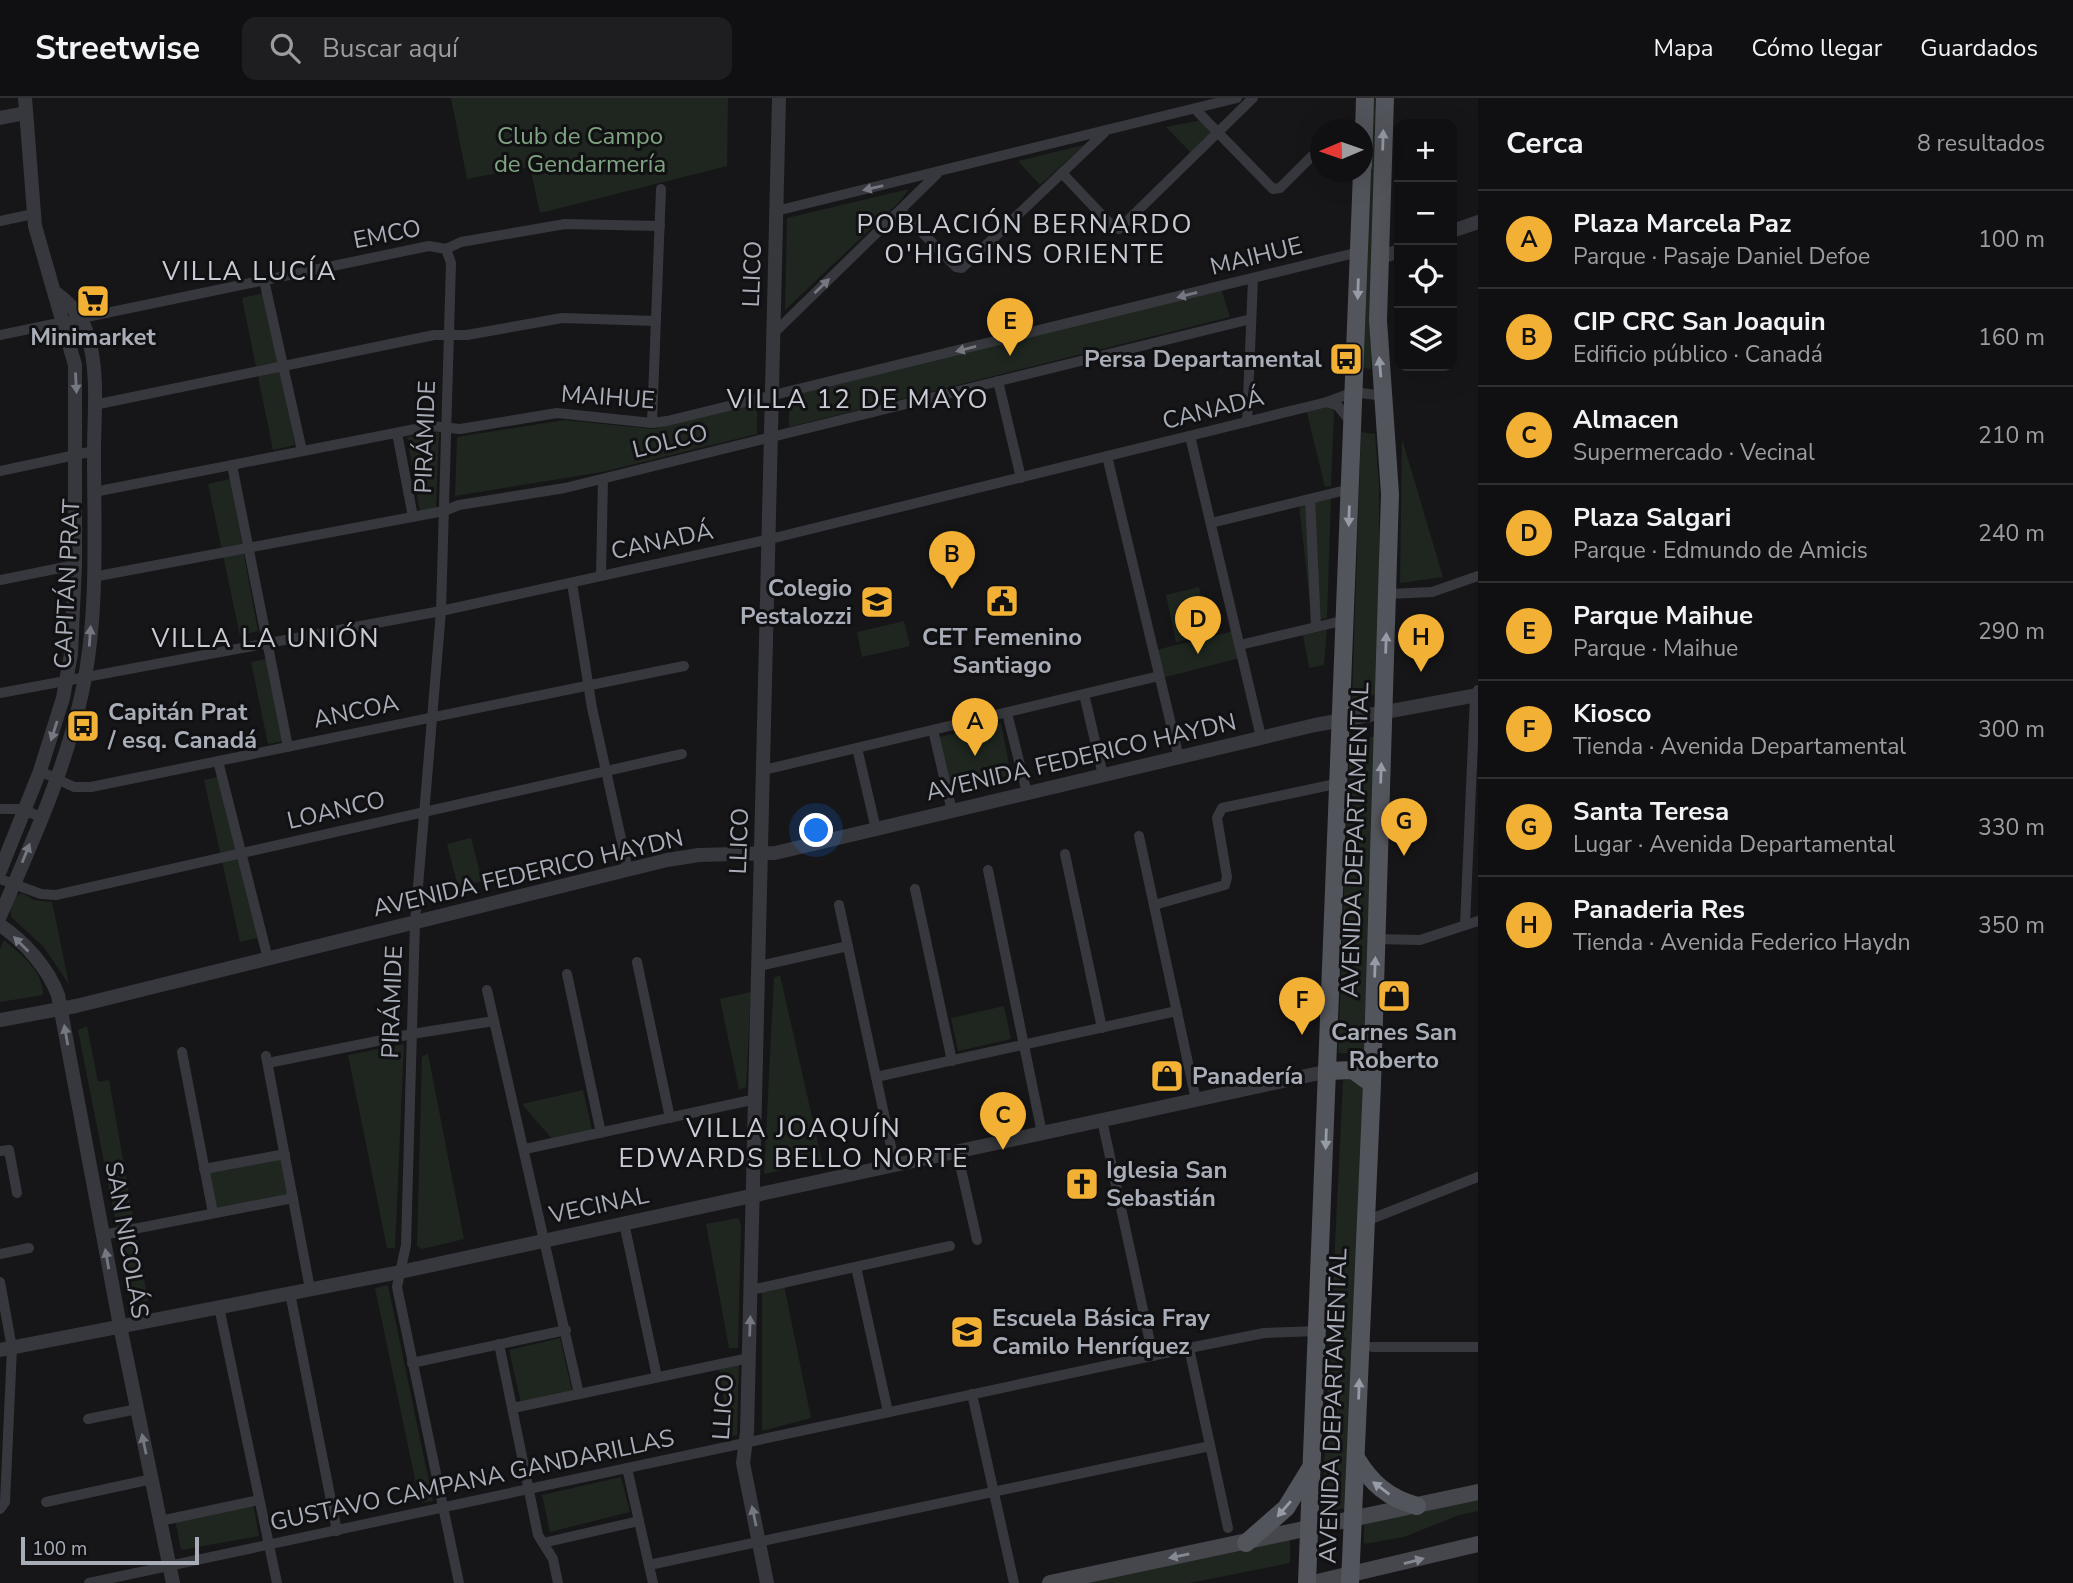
<!DOCTYPE html>
<html lang="es">
<meta charset="utf-8">
<style>
body{margin:0;font-family:"Nunito Sans",sans-serif;background:#1e1e20;color:#f1f3f6}
.controls{position:absolute;right:21px;top:21px;display:grid;overflow:hidden;border-radius:14px;box-shadow:0 7px 28px #0002}
.controls button{width:63px;height:63px;display:grid;place-items:center;padding:0;border:0;border-bottom:2px solid #303032;background:#101012;color:#f1f3f6;font:35px sans-serif}
.compass{position:absolute;left:1310px;top:21px;width:63px;height:63px;border-radius:50%;background:#101012;box-shadow:0 7px 28px #0002;rotate:268deg}
.scale{position:absolute;left:21px;bottom:18px;width:178px;box-sizing:border-box;padding-left:7px;border:4px solid #a8adb8;border-top:0;font-size:19px;line-height:24px;white-space:nowrap;color:#a8adb8;-webkit-text-stroke:5px #111113;paint-order:stroke}
.you{position:absolute;left:817px;top:733px;width:24px;height:24px;margin:-18px;border:5px solid #fff;border-radius:50%;background:#1a73e8;box-shadow:0 0 0 10px #1a73e833}
.badge{display:grid;place-items:center;width:46px;height:46px;border-radius:50%;background:#f2b134;color:#111;font-size:23px;font-weight:700}
.pin{position:absolute;translate:-50% -58px;filter:drop-shadow(0 2px 4px #0008)}
.pin::after{content:'';position:absolute;top:37px;width:24px;height:21px;background:inherit;clip-path:polygon(0 0,100% 0,50% 100%)}
.list{margin:0;padding:0;list-style:none}
h2{display:flex;justify-content:space-between;align-items:center;height:91px;margin:0;padding:0 28px;font-size:30px}
h2 small{font-size:23px;font-weight:400;color:#9c9d9f}
.list li{display:grid;grid-template-columns:46px 1fr auto;gap:21px;align-items:center;box-sizing:border-box;height:98px;padding:0 28px;border-top:2px solid #303032}
.list b{display:block;font-size:26px;white-space:nowrap}
.list p{margin:0;font-size:23px;white-space:nowrap;color:#9c9d9f}
.list em{font-size:23px;font-style:normal;color:#9c9d9f}
.icon{flex:none;width:38px;height:38px;fill:none;stroke:currentColor;stroke-width:2;stroke-linecap:round;stroke-linejoin:round}
.map{position:relative;flex:none;width:1478px;height:1485px;overflow:hidden}
header{display:flex;align-items:center;gap:42px;box-sizing:border-box;height:98px;padding:0 35px;background:#101012;border-bottom:2px solid #303032}
header strong{font-size:33px}
nav{display:flex;gap:38px;margin-inline-start:auto;font-size:24px}
.search{width:490px;height:63px;background:#1e1e20;display:flex;align-items:center;gap:18px;box-sizing:border-box;padding:0 24px;border-radius:14px;color:#9c9d9f;font-size:26px}
main{display:flex}
aside{flex:1;background:#101012}
.map>svg:first-child{display:block}
</style>
<header>
<strong>Streetwise</strong>
<div class="search"><svg class="icon" aria-label="search" viewBox="0 0 24 24"><circle cx="10" cy="10" r="6"/><path d="M15 15l6 6"/></svg>Buscar aquí</div>
<nav><a>Mapa</a><a>Cómo llegar</a><a>Guardados</a></nav>
</header>
<main>
<div class="map">
<svg width="1478" height="1485" viewBox="0 0 1478 1485">
<rect width="100%" height="100%" fill="#161618"/>
<!-- green -->
<g fill="#1e261f">
<polygon points="451,0 728,0 727,68 540,115 530,69 467,81"/>
<polygon points="1370,0 1378,0 1371,271 1361,270"/>
<polygon points="1202,22 1215,35 1193,57 1166,29"/>
<polygon points="1084,47 1040,87 1018,63"/>
<polygon points="909,91 899,104 785,212 787,120"/>
<polygon points="1221,190 1230,219 789,329 789,296"/>
<polygon points="264,195 295,347 273,352 242,200"/>
<polygon points="757,303 757,336 602,374 455,398 457,339 564,322 653,331"/>
<polygon points="1326,308 1334,313 1331,388 1325,389 1306,311"/>
<polygon points="439,334 436,411 420,414 407,339"/>
<polygon points="1361,334 1375,336 1379,386 1379,596 1352,601"/>
<polygon points="1402,341 1443,479 1400,485"/>
<polygon points="230,381 258,533 240,538 208,386"/>
<polygon points="1331,400 1327,520 1312,523 1299,406"/>
<polygon points="1199,489 1209,537 1176,544 1166,497"/>
<polygon points="904,523 910,548 862,559 857,534"/>
<polygon points="1327,532 1324,567 1309,570 1303,537"/>
<polygon points="1234,533 1240,560 1162,580 1156,552"/>
<polygon points="266,561 283,643 268,646 251,564"/>
<polygon points="1001,625 1011,677 950,691 939,639"/>
<polygon points="1377,638 1366,956 1338,955 1350,643"/>
<polygon points="218,679 258,840 240,844 204,682"/>
<polygon points="471,740 482,783 458,789 447,746"/>
<polygon points="22,795 34,802 52,804 69,886 43,848 11,819 10,809 16,798"/>
<path d="M4,842C22,858 43,872 43,897L0,904V851Z"/>
<polygon points="780,877 822,1063 764,1076 774,880"/>
<polygon points="751,894 746,989 739,992 720,901"/>
<polygon points="1004,908 1011,941 958,953 951,920"/>
<polygon points="87,928 98,984 109,982 148,1203 132,1206 78,932"/>
<polygon points="404,946 395,1150 387,1150 348,957"/>
<polygon points="428,956 464,1141 422,1151 417,1148 422,958"/>
<polygon points="1354,979 1364,985 1347,1410 1322,1414 1343,983"/>
<polygon points="583,992 592,1032 552,1041 522,1006"/>
<polygon points="281,1059 288,1096 217,1110 210,1073"/>
<polygon points="739,1120 741,1128 738,1250 729,1250 706,1126"/>
<polygon points="388,1187 433,1403 420,1405 375,1190"/>
<polygon points="784,1187 811,1320 762,1333 762,1193"/>
<polygon points="560,1240 572,1293 521,1305 509,1252"/>
<polygon points="739,1266 737,1337 730,1339 719,1271"/>
<polygon points="621,1379 630,1414 550,1434 542,1397"/>
<polygon points="1478,1398 1478,1413 1459,1417 1404,1439 1364,1446 1364,1424"/>
<polygon points="252,1400 259,1438 181,1452 174,1416"/>
<polygon points="1290,1440 1290,1465 1190,1485 1082,1485"/>
</g>
<g fill="none" stroke-linecap="round" stroke-linejoin="round">
<!-- minor -->
<g stroke="#37383d" stroke-width="10">
<polyline points="1195,11 1273,91 1280,90 1313,57 1321,53"/>
<polyline points="1062,75 1113,129 1119,131 1253,0"/>
<polyline points="900,112 956,169 962,170 1104,35"/>
<polyline points="776,113 1237,0"/>
<polyline points="0,123 33,116"/>
<polyline points="446,151 451,165 441,513 415,824 406,1147 397,1189 459,1485"/>
<polyline points="446,151 461,144 565,126 660,128"/>
<polyline points="264,182 302,353"/>
<polyline points="773,236 937,76"/>
<polyline points="0,237 429,148 446,151"/>
<polyline points="998,283 1021,380"/>
<polyline points="1327,304 1338,308 1351,324"/>
<polyline points="94,307 434,237 467,237 562,220 656,223"/>
<polyline points="1247,324 1253,181"/>
<polyline points="652,325 661,91"/>
<polyline points="397,335 413,419"/>
<polyline points="1190,338 1261,639"/>
<polyline points="1107,358 1179,660"/>
<polyline points="232,367 288,649"/>
<polyline points="0,373 94,353"/>
<polyline points="94,394 431,328 460,331 557,315 652,325 667,323 1359,154"/>
<polyline points="1310,401 1316,529"/>
<polyline points="1211,425 1350,391"/>
<polyline points="601,478 603,381"/>
<polyline points="93,479 444,413 459,407 565,390 1251,221"/>
<polyline points="0,482 75,467"/>
<polyline points="572,485 592,610 628,772"/>
<polyline points="1388,496 1432,494 1478,478"/>
<polyline points="1240,547 1346,522"/>
<polyline points="0,595 441,513 770,441 1327,304 1354,294 1383,298"/>
<polyline points="1084,596 1103,677"/>
<polyline points="1007,615 1027,695"/>
<polyline points="933,632 952,713"/>
<polyline points="857,650 876,731"/>
<polyline points="218,663 268,861"/>
<polyline points="764,672 1159,578"/>
<polyline points="40,673 74,689 91,689 684,568"/>
<polyline points="0,711 21,711 41,719"/>
<polyline points="1139,738 1196,1002"/>
<polyline points="1065,756 1102,930"/>
<polyline points="988,772 1042,1035"/>
<polyline points="0,781 41,796 56,797 682,656"/>
<polyline points="915,791 952,963"/>
<polyline points="839,807 895,1067"/>
<polyline points="1154,807 1225,787 1227,779 1217,720 1222,710 1340,685"/>
<polyline points="1465,827 1475,598 1478,592"/>
<polyline points="1376,841 1420,842 1478,823"/>
<polyline points="637,864 670,1020"/>
<polyline points="759,868 848,848"/>
<polyline points="567,876 601,1035"/>
<polyline points="487,892 579,1296"/>
<polyline points="182,954 213,1115"/>
<polyline points="266,958 310,1191"/>
<polyline points="268,965 412,936 494,923"/>
<polyline points="876,979 1177,913"/>
<polyline points="1102,1022 1153,1258"/>
<polyline points="525,1051 756,1001"/>
<polyline points="0,1053 9,1052 17,1095"/>
<polyline points="957,1053 977,1142"/>
<polyline points="204,1071 285,1056"/>
<polyline points="1366,1123 1478,1079"/>
<polyline points="624,1125 657,1279"/>
<polyline points="103,1137 293,1100"/>
<polyline points="0,1156 29,1150"/>
<polyline points="856,1169 888,1314"/>
<polyline points="0,1184 12,1250 5,1404 0,1411"/>
<polyline points="751,1192 950,1148"/>
<polyline points="290,1195 337,1433"/>
<polyline points="219,1209 277,1485"/>
<polyline points="499,1246 538,1437 553,1461 558,1485"/>
<polyline points="1372,1249 1478,1249"/>
<polyline points="1189,1250 1228,1430"/>
<polyline points="412,1265 566,1232"/>
<polyline points="972,1296 1014,1485"/>
<polyline points="513,1310 749,1260"/>
<polyline points="88,1321 137,1311"/>
<polyline points="627,1370 653,1485"/>
<polyline points="46,1404 152,1381"/>
<polyline points="160,1423 259,1402"/>
<polyline points="543,1445 639,1423"/>
<polyline points="649,1467 1210,1348"/>
<polyline points="89,1485 1189,1250 1264,1235 1318,1233"/>
</g>
<!-- tertiary -->
<g stroke="#37383d" stroke-width="14">
<polyline points="0,20 26,15"/>
<polyline points="1452,133 1478,124"/>
<polyline points="1379,160 1399,153"/>
<polyline points="0,773 40,673 63,600 71,556 75,467 75,267 35,128 25,0"/>
<path d="M0,818C31,747 64,675 81,599C99,520 94,435 94,355C94,317 99,275 88,238C83,221 72,207 57,196"/>
<path d="M0,827C24,843 48,870 58,897L120,1228L173,1485"/>
<polyline points="0,922 76,908 667,762 699,757 775,755 1315,627 1478,597"/>
<polyline points="0,1252 400,1174 1329,973"/>
<polyline points="767,1485 743,1365 747,1334 779,0"/>
</g>
<!-- secondary -->
<g stroke="#45474d" stroke-width="16">
<polyline points="1050,1485 1478,1394"/>
<polyline points="1313,1485 1478,1446"/>
</g>
<!-- primary -->
<g stroke="#53555c" stroke-width="18">
<polyline points="1363,68 1365,0"/>
<polyline points="1329,973 1353,972 1372,986"/>
<path d="M1356,1360C1371,1385 1388,1400 1417,1408"/>
<polyline points="1246,1445 1286,1410 1310,1371"/>
<polyline points="1307,1485 1362,74"/>
<polyline points="1350,1485 1372,986 1390,396 1378,222 1385,0"/>
</g>
</g>
<!-- one-way arrows -->
<defs><path id="oneway-solid" d="M-6-.8H1V-3.2L6.5 0L1 3.2V.8H-6Z" transform="scale(1.75)"/></defs>
<g fill="#979ba6">
<use href="#oneway-solid" transform="translate(1383 42) rotate(-88)"/>
<use href="#oneway-solid" transform="translate(1358 191) rotate(92)"/>
<use href="#oneway-solid" transform="translate(1380 269) rotate(-95)"/>
<use href="#oneway-solid" transform="translate(1349 418) rotate(92)"/>
<use href="#oneway-solid" transform="translate(1386 545) rotate(-88)"/>
<use href="#oneway-solid" transform="translate(1381 675) rotate(-88)"/>
<use href="#oneway-solid" transform="translate(1375 869) rotate(-88)"/>
<use href="#oneway-solid" transform="translate(1326 1041) rotate(92)"/>
<use href="#oneway-solid" transform="translate(1359 1291) rotate(-88)"/>
<use href="#oneway-solid" transform="translate(1381 1390) rotate(-143)"/>
<use href="#oneway-solid" transform="translate(1284 1411) rotate(131)"/>
</g>
<g fill="#757881">
<use href="#oneway-solid" transform="translate(873 90) rotate(167)"/>
<use href="#oneway-solid" transform="translate(822 188) rotate(-44)"/>
<use href="#oneway-solid" transform="translate(1187 197) rotate(166)"/>
<use href="#oneway-solid" transform="translate(966 251) rotate(166)"/>
<use href="#oneway-solid" transform="translate(76 285) rotate(87)"/>
<use href="#oneway-solid" transform="translate(90 538) rotate(-86)"/>
<use href="#oneway-solid" transform="translate(54 633) rotate(108)"/>
<use href="#oneway-solid" transform="translate(26 755) rotate(-68)"/>
<use href="#oneway-solid" transform="translate(21 846) rotate(-135)"/>
<use href="#oneway-solid" transform="translate(66 937) rotate(-100)"/>
<use href="#oneway-solid" transform="translate(107 1161) rotate(-100)"/>
<use href="#oneway-solid" transform="translate(750 1228) rotate(-88)"/>
<use href="#oneway-solid" transform="translate(144 1346) rotate(-102)"/>
<use href="#oneway-solid" transform="translate(754 1418) rotate(-102)"/>
</g>
<g fill="#858993">
<use href="#oneway-solid" transform="translate(1179 1458) rotate(168)"/>
<use href="#oneway-solid" transform="translate(1414 1463) rotate(-15)"/>
</g>
<!-- icons -->
<defs>
<symbol id="supermarket-square" viewBox="-11 -11 22 22"><rect x="-9" y="-9" width="18" height="18" rx="4" fill="#f2b134" stroke="#111113"/><path d="M-6-5.5h2.5l.6 2H6L4.5 2H-2.5L-4.4-4H-6ZM-1.5 3.2a1.3 1.3 0 1 0 .1 0ZM3 3.2a1.3 1.3 0 1 0 .1 0Z" fill="#111"/></symbol>
<symbol id="bus-square" viewBox="-11 -11 22 22"><rect x="-9" y="-9" width="18" height="18" rx="4" fill="#f2b134" stroke="#111113"/><path d="M-5-6H5V4H4V6H2V4H-2V6H-4V4H-5ZM-3.5-4V0h7V-4ZM-3.5 1.2v1.5H-2V1.2ZM2 1.2v1.5H3.5V1.2Z" fill="#111"/></symbol>
<symbol id="civic-square" viewBox="-11 -11 22 22"><rect x="-9" y="-9" width="18" height="18" rx="4" fill="#f2b134" stroke="#111113"/><path d="M-.6-6.5H3V-4.5H.6V-3L4-1V1h2V6H-6V1h2V-1L-.6-3ZM-1.2 2.5V6h2.4V2.5Z" fill="#111"/></symbol>
<symbol id="school-square" viewBox="-11 -11 22 22"><rect x="-9" y="-9" width="18" height="18" rx="4" fill="#f2b134" stroke="#111113"/><path d="M0-5L7-2L0 1L-7-2ZM-4 1L0 2.5L4 1V4Q0 6-4 4Z" fill="#111"/></symbol>
<symbol id="shop-square" viewBox="-11 -11 22 22"><rect x="-9" y="-9" width="18" height="18" rx="4" fill="#f2b134" stroke="#111113"/><path d="M-5-2.5h2.3a2.7 3.5 0 0 1 5.4 0H5L5.5 6h-11ZM-1.5-2.5h3a1.5 2.3 0 0 0-3 0Z" fill="#111"/></symbol>
<symbol id="church-square" viewBox="-11 -11 22 22"><rect x="-9" y="-9" width="18" height="18" rx="4" fill="#f2b134" stroke="#111113"/><path d="M-1.2-6h2.4v3.5h3.3v2.4h-3.3V6h-2.4V-.1h-3.3v-2.4h3.3Z" fill="#111"/></symbol>
</defs>
<g fill-rule="evenodd">
<use href="#supermarket-square" x="74" y="184" width="38" height="38"/>
<use href="#bus-square" x="1327" y="242" width="38" height="38"/>
<use href="#civic-square" x="983" y="484" width="38" height="38"/>
<use href="#school-square" x="858" y="485" width="38" height="38"/>
<use href="#bus-square" x="64" y="609" width="38" height="38"/>
<use href="#shop-square" x="1375" y="879" width="38" height="38"/>
<use href="#shop-square" x="1148" y="959" width="38" height="38"/>
<use href="#church-square" x="1063" y="1067" width="38" height="38"/>
<use href="#school-square" x="948" y="1215" width="38" height="38"/>
</g>
<g text-anchor="middle" dominant-baseline="central" stroke-width="6" stroke-linejoin="round" paint-order="stroke">
<!-- park labels -->
<g font-size="24" fill="#7fa381" stroke="#111113">
<text x="580" y="38">Club de Campo<tspan x="580" dy="28">de Gendarmería</tspan></text>
</g>
<!-- street labels -->
<g font-size="24" fill="#a8adb8" stroke="#111113">
<text transform="translate(387 136) rotate(-11)">EMCO</text>
<text transform="translate(1256 158) rotate(-14)">MAIHUE</text>
<text transform="translate(752 176) rotate(-88)">LLICO</text>
<text transform="translate(608 299) rotate(4)">MAIHUE</text>
<text transform="translate(1213 311) rotate(-14)">CANADÁ</text>
<text transform="translate(425 339) rotate(-88)">PIRÁMIDE</text>
<text transform="translate(670 343) rotate(-14)">LOLCO</text>
<text transform="translate(662 443) rotate(-12)">CANADÁ</text>
<text transform="translate(67 486) rotate(-87)">CAPITÁN PRAT</text>
<text transform="translate(356 613) rotate(-12)">ANCOA</text>
<text transform="translate(1081 659) rotate(-13)">AVENIDA FEDERICO HAYDN</text>
<text transform="translate(336 712) rotate(-13)">LOANCO</text>
<text transform="translate(1355 742) rotate(-88)">AVENIDA DEPARTAMENTAL</text>
<text transform="translate(739 743) rotate(-88)">LLICO</text>
<text transform="translate(528 775) rotate(-13)">AVENIDA FEDERICO HAYDN</text>
<text transform="translate(392 904) rotate(-88)">PIRÁMIDE</text>
<text transform="translate(599 1107) rotate(-12)">VECINAL</text>
<text transform="translate(127 1142) rotate(80)">SAN NICOLÁS</text>
<text transform="translate(1333 1308) rotate(-88)">AVENIDA DEPARTAMENTAL</text>
<text transform="translate(723 1309) rotate(-86)">LLICO</text>
<text transform="translate(472 1382) rotate(-12)">GUSTAVO CAMPANA GANDARILLAS</text>
</g>
<!-- poi labels -->
<g font-size="24" font-weight="bold" fill="#a8adb8" stroke="#111113" text-anchor="start">
<text x="93" y="239" text-anchor="middle">Minimarket</text>
<text x="1322" y="261" text-anchor="end">Persa Departamental</text>
<text x="852" y="490" text-anchor="end">Colegio<tspan x="852" dy="28">Pestalozzi</tspan></text>
<text x="1002" y="539" text-anchor="middle">CET Femenino<tspan x="1002" dy="28">Santiago</tspan></text>
<text x="108" y="614">Capitán Prat<tspan x="108" dy="28">/ esq. Canadá</tspan></text>
<text x="1394" y="934" text-anchor="middle">Carnes San<tspan x="1394" dy="28">Roberto</tspan></text>
<text x="1192" y="978">Panadería</text>
<text x="1106" y="1072">Iglesia San<tspan x="1106" dy="28">Sebastián</tspan></text>
<text x="992" y="1220">Escuela Básica Fray<tspan x="992" dy="28">Camilo Henríquez</tspan></text>
</g>
<!-- neighbourhood labels -->
<g font-size="26" letter-spacing="2" fill="#c9ccd4" stroke="#111113">
<text x="1025" y="126">POBLACIÓN BERNARDO<tspan x="1025" dy="30">O'HIGGINS ORIENTE</tspan></text>
<text x="250" y="173">VILLA LUCÍA</text>
<text x="858" y="301">VILLA 12 DE MAYO</text>
<text x="266" y="540">VILLA LA UNIÓN</text>
<text x="794" y="1030">VILLA JOAQUÍN<tspan x="794" dy="30">EDWARDS BELLO NORTE</tspan></text>
</g>
</g>
</svg>
<div class="controls">
<button>+</button>
<button>−</button>
<button><svg class="icon" aria-label="locate" viewBox="0 0 24 24"><circle cx="12" cy="12" r="6"/><path d="M12 2v4M12 18v4M2 12h4M18 12h4"/></svg></button>
<button><svg class="icon" aria-label="layers" viewBox="0 0 24 24"><path d="M12 4l9 5-9 5-9-5zM3 14l9 5 9-5"/></svg></button>
</div>
<svg class="compass" viewBox="-18 -18 36 36"><path d="M0-13l5 13h-10z" fill="#e53935"/><path d="M0 13l5-13h-10z" fill="#9c9d9f"/></svg>
<div class="scale">100 m</div>
<div class="you"></div>
<div class="pin badge" style="left:975px;top:658px">A</div>
<div class="pin badge" style="left:952px;top:491px">B</div>
<div class="pin badge" style="left:1003px;top:1052px">C</div>
<div class="pin badge" style="left:1198px;top:556px">D</div>
<div class="pin badge" style="left:1010px;top:258px">E</div>
<div class="pin badge" style="left:1302px;top:937px">F</div>
<div class="pin badge" style="left:1404px;top:758px">G</div>
<div class="pin badge" style="left:1421px;top:574px">H</div>
</div>
<aside>
<h2>Cerca<small>8 resultados</small></h2>
<ul class="list">
<li><span class="badge">A</span><div><b>Plaza Marcela Paz</b><p>Parque · Pasaje Daniel Defoe</p></div><em>100 m</em></li>
<li><span class="badge">B</span><div><b>CIP CRC San Joaquin</b><p>Edificio público · Canadá</p></div><em>160 m</em></li>
<li><span class="badge">C</span><div><b>Almacen</b><p>Supermercado · Vecinal</p></div><em>210 m</em></li>
<li><span class="badge">D</span><div><b>Plaza Salgari</b><p>Parque · Edmundo de Amicis</p></div><em>240 m</em></li>
<li><span class="badge">E</span><div><b>Parque Maihue</b><p>Parque · Maihue</p></div><em>290 m</em></li>
<li><span class="badge">F</span><div><b>Kiosco</b><p>Tienda · Avenida Departamental</p></div><em>300 m</em></li>
<li><span class="badge">G</span><div><b>Santa Teresa</b><p>Lugar · Avenida Departamental</p></div><em>330 m</em></li>
<li><span class="badge">H</span><div><b>Panaderia Res</b><p>Tienda · Avenida Federico Haydn</p></div><em>350 m</em></li>
</ul>
</aside>
</main>
